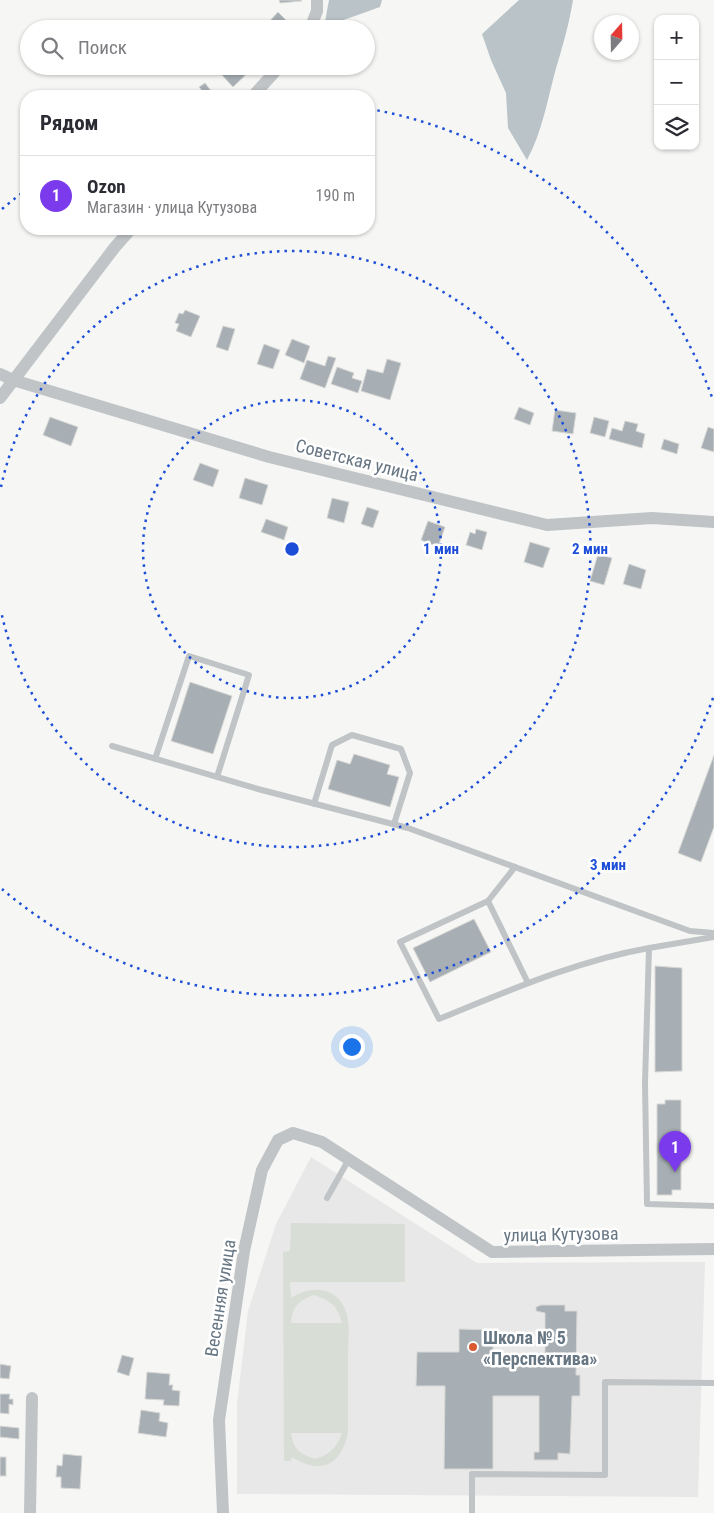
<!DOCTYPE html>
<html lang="ru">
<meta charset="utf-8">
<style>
body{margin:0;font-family:"Roboto Condensed",sans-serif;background:#f7f7f7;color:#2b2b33}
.controls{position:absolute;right:15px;top:15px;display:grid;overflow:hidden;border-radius:10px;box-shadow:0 1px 4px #0004}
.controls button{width:45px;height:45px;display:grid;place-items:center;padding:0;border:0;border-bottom:1px solid #e1e1e2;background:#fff;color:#2b2b33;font:25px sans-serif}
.compass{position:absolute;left:594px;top:15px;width:45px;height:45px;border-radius:50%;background:#fff;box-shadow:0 1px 4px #0004;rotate:20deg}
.you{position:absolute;left:351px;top:1046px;width:18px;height:18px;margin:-12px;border:4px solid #fff;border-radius:50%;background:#1a73e8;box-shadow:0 0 0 8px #1a73e833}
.badge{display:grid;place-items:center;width:32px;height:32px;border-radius:50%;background:#7c3aed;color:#fff;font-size:16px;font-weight:700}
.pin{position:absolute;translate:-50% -41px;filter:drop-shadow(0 1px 2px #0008)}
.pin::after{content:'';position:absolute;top:26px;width:18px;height:15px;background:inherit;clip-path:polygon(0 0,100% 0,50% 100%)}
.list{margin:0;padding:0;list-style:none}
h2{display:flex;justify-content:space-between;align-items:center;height:65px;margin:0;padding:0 20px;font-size:21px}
h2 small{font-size:16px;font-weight:400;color:#7c7c81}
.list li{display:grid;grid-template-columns:32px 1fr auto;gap:15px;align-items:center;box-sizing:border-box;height:80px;padding:0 20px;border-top:1px solid #e1e1e2}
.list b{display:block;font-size:19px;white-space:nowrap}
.list p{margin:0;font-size:16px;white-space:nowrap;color:#7c7c81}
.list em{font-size:16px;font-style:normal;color:#7c7c81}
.icon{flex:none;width:28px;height:28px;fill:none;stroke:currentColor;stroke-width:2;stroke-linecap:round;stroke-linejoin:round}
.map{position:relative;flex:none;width:714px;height:1513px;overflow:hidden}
.search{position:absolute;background:#fff;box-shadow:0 1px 4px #0004;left:20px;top:20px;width:355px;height:55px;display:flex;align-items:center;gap:12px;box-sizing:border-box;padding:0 18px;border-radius:28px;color:#7c7c81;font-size:19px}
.panel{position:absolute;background:#fff;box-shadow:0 1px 4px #0004;left:20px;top:90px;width:355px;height:145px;border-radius:20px}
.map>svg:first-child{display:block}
</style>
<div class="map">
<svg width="714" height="1513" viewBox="0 0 714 1513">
<rect width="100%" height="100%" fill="#f6f7f4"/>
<!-- built -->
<polygon fill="#e7e8e7" points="311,1157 477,1263 705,1262 698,1497 237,1494 237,1404 248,1311 276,1224"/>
<!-- green -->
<path fill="#d8ddd5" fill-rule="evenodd" d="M291,1223L405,1224V1282H290L291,1298C309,1286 335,1285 345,1309C351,1323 348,1340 348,1355C348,1381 348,1407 348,1433C341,1466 320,1475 292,1457L291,1461H284L283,1252L290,1251ZM314,1295C330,1300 338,1306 342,1323H291C292,1307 299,1300 314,1295ZM291,1433H342C337,1447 330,1455 315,1459C300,1454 293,1449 291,1433Z"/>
<!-- water -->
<g fill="#b9c3c8">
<polygon points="329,0 382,0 380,7 324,27"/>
<path d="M519,0H573C569,25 562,48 555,72C547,102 542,132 527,160L508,128L506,93L491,60L482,34Z"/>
</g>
<!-- building -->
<g fill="#a7afb4" stroke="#d8d8d6">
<polygon points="279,0 301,0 302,1 280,3"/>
<polygon points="278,12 295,29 272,29 267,24"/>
<polygon points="227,66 252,66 253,68 233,87 220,73"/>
<polygon points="205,83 215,96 201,96 200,94 203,92 199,87"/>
<polygon points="52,229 64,229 55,234"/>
<polygon points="185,310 200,316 191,337 176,331 179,324 175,323 179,313 183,314"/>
<polygon points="223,326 235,329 228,351 216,347"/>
<polygon points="292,339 310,346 304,363 285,355"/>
<polygon points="264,344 280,350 273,369 257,364"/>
<polygon points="328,356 336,358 325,388 300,379 307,360 325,366"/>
<polygon points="387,359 401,363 390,400 361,391 367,369 383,373"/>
<polygon points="337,367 354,373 352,378 362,381 358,393 331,384"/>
<polygon points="519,407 534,413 530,425 514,419"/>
<polygon points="555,410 576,413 573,434 552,431"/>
<polygon points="50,417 78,427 71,446 43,435"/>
<polygon points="594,417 609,421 605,437 590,433"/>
<polygon points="625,421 638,424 636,431 645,434 642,448 609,439 612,428 622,431"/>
<polygon points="708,427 714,429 714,452 701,448"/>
<polygon points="664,439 679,444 677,454 661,449"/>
<polygon points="200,463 219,470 213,487 193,480"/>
<polygon points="245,478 268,485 262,505 239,498"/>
<polygon points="332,498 349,502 344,523 327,518"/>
<polygon points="367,507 379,511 373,528 361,524"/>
<polygon points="266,519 288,527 284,540 261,532"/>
<polygon points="428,521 445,527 438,547 421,540"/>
<polygon points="476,529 487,532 482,550 466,545 470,532 475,534"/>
<polygon points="530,542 550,548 543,568 524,562"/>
<polygon points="598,554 612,558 604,585 590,581"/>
<polygon points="629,564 646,570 641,589 623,584"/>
<polygon points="190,682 232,696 213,754 171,741"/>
<polygon points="354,754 390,765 387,774 399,777 390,807 328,789 337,760 350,764"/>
<polygon points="714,755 714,827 701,862 678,853"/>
<polygon points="474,919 491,952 430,982 413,948"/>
<polygon points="655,966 682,968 682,1071 655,1072"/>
<polygon points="665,1100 681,1100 681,1190 672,1190 672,1195 657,1195 657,1104 665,1104"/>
<polygon points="541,1305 565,1305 565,1311 577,1311 576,1375 580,1375 580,1396 572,1396 570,1454 558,1453 558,1460 534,1460 534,1452 539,1452 539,1396 493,1396 493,1469 444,1469 445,1386 416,1386 417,1352 459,1352 459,1329 493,1330 493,1366 545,1366 545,1313 536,1311 536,1307"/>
<polygon points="122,1355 134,1358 129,1376 117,1372"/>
<polygon points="0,1364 11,1366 9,1379 0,1378"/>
<polygon points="147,1372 170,1374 169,1385 173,1385 172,1390 180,1391 179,1406 163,1405 164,1400 145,1399"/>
<polygon points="0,1394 10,1394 9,1399 13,1399 13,1405 9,1404 9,1414 0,1413"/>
<polygon points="141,1410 160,1413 159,1421 168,1423 166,1437 138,1433"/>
<polygon points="0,1426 19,1428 19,1439 0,1437"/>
<polygon points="63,1454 82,1456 80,1489 61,1488 61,1477 56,1477 57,1465 62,1466"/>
<rect x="0" y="1457" width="6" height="19"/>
</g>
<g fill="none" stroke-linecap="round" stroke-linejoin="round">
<!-- service -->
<g stroke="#c0c4c7" stroke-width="6">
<polyline points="112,746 258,789 408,828 690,931 714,933"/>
<polyline points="155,759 189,656 249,675 217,777"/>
<polyline points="314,804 332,745 352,735 401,749 410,773 394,824"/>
<polyline points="488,901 515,867"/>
<polyline points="714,937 649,948 645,1083 647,1204 714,1206"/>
<path d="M528,983L488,901L400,942L439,1019C508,991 576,961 649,948"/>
<polyline points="327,1198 349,1159"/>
<polyline points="472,1513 472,1474 605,1475 605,1382 714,1383"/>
</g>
<!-- minor -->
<g stroke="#c0c4c7" stroke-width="12">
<polyline points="310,29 317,11 317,0"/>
<polyline points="253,96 280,66"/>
<polyline points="0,374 13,380 269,457 547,525 652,518 714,522"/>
<polyline points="0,398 115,247 131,229"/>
<polyline points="30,1513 32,1398"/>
<polyline points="223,1513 219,1420 244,1251 262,1170 278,1140 293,1133 322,1142 492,1252 714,1249"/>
</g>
</g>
<!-- distance rings -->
<g fill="none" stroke="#1d4ed8" stroke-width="2.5" stroke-dasharray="2.5 5">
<circle cx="292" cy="549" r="149"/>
<path d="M1 487A298 298 0 1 1 1 611"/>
<path d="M713 698A447 447 0 0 1 2 889M2 209A447 447 0 0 1 26 190M370 109A447 447 0 0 1 713 400"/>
</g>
<!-- markers -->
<circle fill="#da5930" stroke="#fff" stroke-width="2" cx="473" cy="1347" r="5"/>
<g text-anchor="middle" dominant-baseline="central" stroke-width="5" stroke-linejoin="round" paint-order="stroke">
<!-- street labels -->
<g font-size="18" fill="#677683" stroke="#fff">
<text transform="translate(357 460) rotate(14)">Советская улица</text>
<text transform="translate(561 1234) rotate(-1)">улица Кутузова</text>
<text transform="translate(220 1298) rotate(-81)">Весенняя улица</text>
</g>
<!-- poi labels -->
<g font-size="18" font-weight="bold" fill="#677683" stroke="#fff" text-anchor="start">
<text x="483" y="1337">Школа № 5<tspan x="483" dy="21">«Перспектива»</tspan></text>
</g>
</g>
<circle cx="292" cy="549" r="8" fill="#1d4ed8" stroke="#fff" stroke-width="2.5"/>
<g font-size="15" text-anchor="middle" font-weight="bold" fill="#1d4ed8" stroke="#fff" stroke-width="5" stroke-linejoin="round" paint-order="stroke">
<text x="441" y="554">1 мин</text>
<text x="590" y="554">2 мин</text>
<text x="608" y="870">3 мин</text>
</g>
</svg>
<div class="controls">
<button>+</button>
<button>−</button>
<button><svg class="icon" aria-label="layers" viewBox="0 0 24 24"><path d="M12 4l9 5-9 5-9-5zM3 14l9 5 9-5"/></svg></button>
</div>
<svg class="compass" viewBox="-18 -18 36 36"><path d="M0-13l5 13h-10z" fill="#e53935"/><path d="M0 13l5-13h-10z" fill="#7c7c81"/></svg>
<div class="you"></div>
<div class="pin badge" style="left:675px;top:1172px">1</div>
<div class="search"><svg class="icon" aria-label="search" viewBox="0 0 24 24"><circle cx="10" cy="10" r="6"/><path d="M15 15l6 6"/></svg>Поиск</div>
<section class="panel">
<h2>Рядом<small></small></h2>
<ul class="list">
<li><span class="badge">1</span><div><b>Ozon</b><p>Магазин · улица Кутузова</p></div><em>190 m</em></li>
</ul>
</section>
</div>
